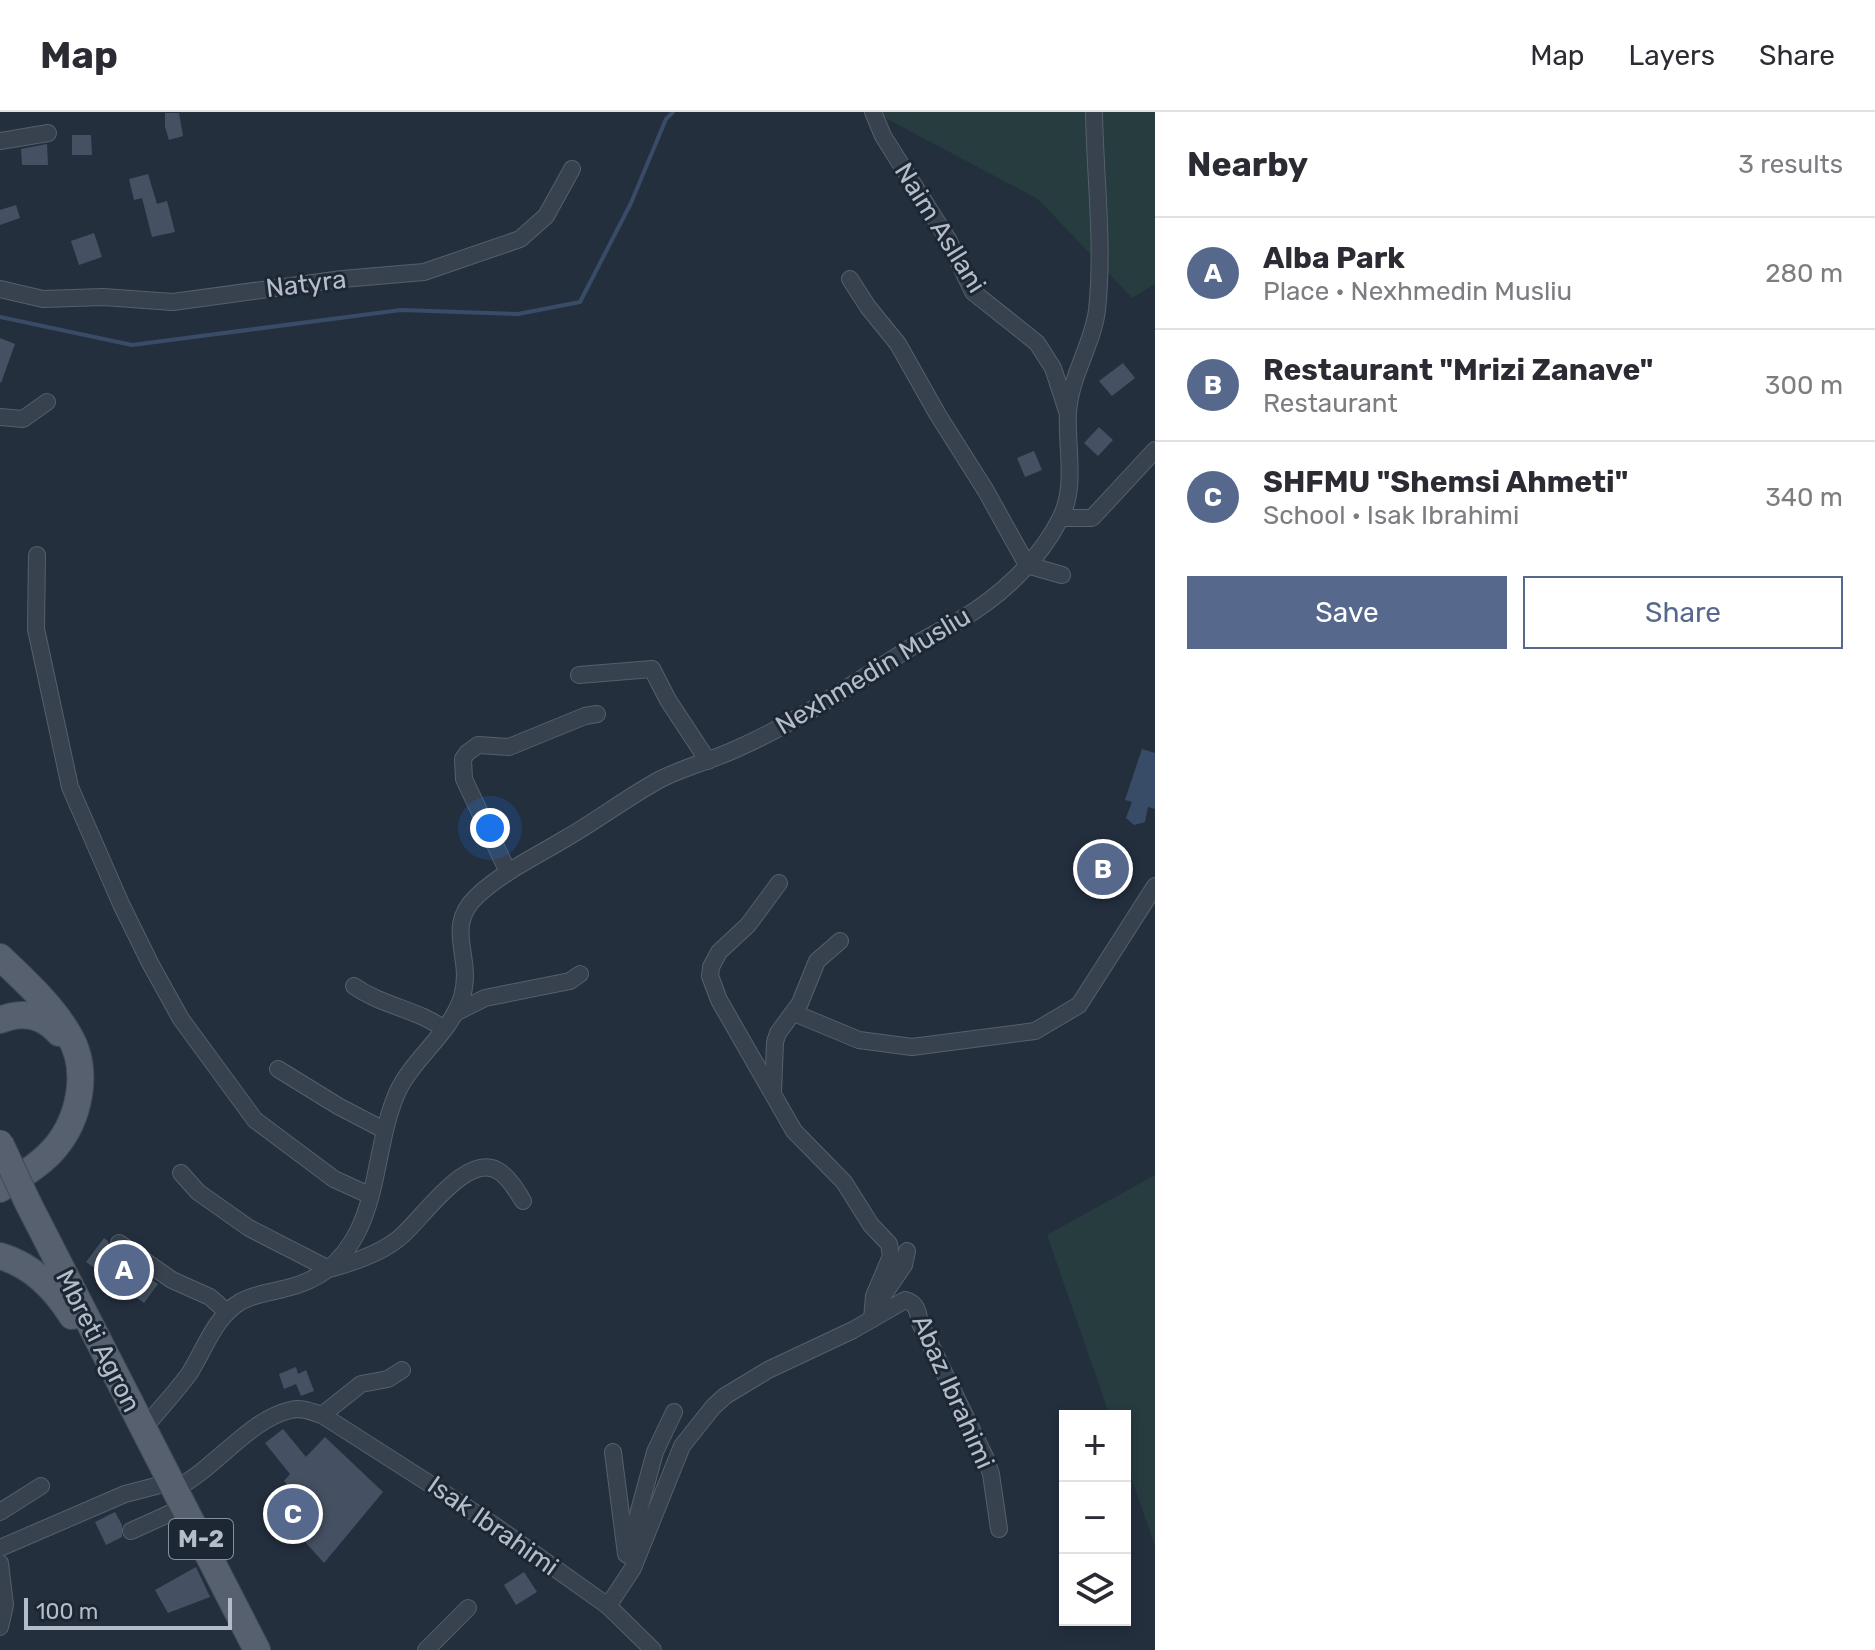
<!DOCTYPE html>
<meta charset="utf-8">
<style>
body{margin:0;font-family:Rubik,sans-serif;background:#f2f2f3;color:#2b2b33}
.controls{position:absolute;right:24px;bottom:24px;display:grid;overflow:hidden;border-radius:0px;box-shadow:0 4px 12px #0003}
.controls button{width:72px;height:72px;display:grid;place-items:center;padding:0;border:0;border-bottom:2px solid #e1e1e2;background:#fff;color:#2b2b33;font:40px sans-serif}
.scale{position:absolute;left:24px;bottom:20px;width:208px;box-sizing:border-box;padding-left:8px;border:4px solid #b4bcc9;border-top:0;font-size:22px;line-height:28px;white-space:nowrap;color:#b4bcc9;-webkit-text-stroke:6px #1d2633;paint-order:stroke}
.you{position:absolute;left:490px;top:716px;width:28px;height:28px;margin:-20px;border:6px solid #fff;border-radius:50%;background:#1a73e8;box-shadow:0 0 0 12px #1a73e833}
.badge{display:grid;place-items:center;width:52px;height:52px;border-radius:50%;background:#56698c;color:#fff;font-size:26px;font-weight:700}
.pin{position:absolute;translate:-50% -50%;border:4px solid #fff;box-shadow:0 2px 8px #0006}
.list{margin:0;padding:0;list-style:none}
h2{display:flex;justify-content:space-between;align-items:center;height:104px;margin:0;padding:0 32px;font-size:34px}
h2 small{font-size:26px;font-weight:400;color:#7c7c81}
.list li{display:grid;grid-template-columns:52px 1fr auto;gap:24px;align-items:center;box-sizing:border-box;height:112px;padding:0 32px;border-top:2px solid #e1e1e2}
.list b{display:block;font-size:30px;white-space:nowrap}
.list p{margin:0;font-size:26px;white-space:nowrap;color:#7c7c81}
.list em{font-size:26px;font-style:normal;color:#7c7c81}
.actions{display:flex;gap:16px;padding:24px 32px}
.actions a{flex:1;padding:18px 0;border:2px solid #56698c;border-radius:0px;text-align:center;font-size:28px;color:#56698c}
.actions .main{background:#56698c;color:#fff}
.icon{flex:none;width:44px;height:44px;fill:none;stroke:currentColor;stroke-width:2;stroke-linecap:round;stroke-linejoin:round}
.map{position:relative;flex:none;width:1155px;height:1538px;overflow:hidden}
header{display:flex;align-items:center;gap:48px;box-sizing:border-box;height:112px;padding:0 40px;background:#fff;border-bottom:2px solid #e1e1e2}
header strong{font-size:38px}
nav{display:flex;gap:44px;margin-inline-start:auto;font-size:28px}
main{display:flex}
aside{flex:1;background:#fff}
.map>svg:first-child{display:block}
</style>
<header>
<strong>Map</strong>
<nav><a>Map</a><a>Layers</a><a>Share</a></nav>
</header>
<main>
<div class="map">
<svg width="1155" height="1538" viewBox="0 0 1155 1538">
<rect width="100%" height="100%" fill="#242f3e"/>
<!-- green -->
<g fill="#263c3f">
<polygon points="874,0 1155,0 1155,172 1132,186 1038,87"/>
<polygon points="1155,1063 1155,1434 1125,1348 1125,1304 1110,1304 1047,1123"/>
</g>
<!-- water -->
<polygon fill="#394c67" points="1142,637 1155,641 1155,697 1148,695 1145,710 1134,713 1126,706 1132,690 1125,688"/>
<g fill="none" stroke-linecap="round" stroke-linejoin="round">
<!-- stream -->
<polyline stroke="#394c67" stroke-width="4" points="0,205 132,233 401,198 518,202 580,190 631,91 666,7 673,0"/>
</g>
<!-- building -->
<g fill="#455162">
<polygon points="165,1 179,1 183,24 169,28 165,15"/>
<polygon points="72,23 91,23 92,43 72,43"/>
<polygon points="47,32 48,53 22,53 21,37"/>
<polygon points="148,62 157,92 167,89 175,120 152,125 142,86 134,88 129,67"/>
<polygon points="16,93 20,106 0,113 0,98"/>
<polygon points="94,121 102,145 79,153 71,129"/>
<polygon points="0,226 15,232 1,271 0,270"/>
<polygon points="1123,251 1135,266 1112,284 1099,269"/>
<polygon points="1099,315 1113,328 1098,344 1084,331"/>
<polygon points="1034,339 1042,358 1025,365 1017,346"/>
<polygon points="1092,736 1125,748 1115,778 1081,766"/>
<polygon points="104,1126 108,1129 113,1140 158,1172 144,1191 86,1150"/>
<polygon points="296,1255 298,1262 306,1258 314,1279 301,1284 296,1272 284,1277 279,1262"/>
<polygon points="283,1317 306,1345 325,1325 383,1380 324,1451 298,1422 315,1401 284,1369 290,1362 265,1331"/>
<polygon points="115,1400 122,1413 122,1425 106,1433 95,1410"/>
<polygon points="196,1455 210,1485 168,1501 155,1478"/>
<polygon points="524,1460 537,1480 516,1493 504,1473"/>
</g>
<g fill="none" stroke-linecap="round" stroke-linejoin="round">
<defs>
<g id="minor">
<polyline points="873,0 883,24 949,129 973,180 1037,231 1053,256 1067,299"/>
<polyline points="0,29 48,21"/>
<polyline points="850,167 868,195 898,232 938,303 986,379 1027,453 1062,463"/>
<polyline points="0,177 43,187 103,185 173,190 342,167 424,160 520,127 546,104 572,57"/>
<polyline points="0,305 23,307 47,290"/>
<polyline points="1061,406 1092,406 1155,338"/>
<polyline points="37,443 36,517 70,675 121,792 150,851 181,907 255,1008 334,1067 369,1083"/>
<polyline points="579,563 652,557 668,588 708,649"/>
<polyline points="508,760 464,667 463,647 467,641 478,633 509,635 585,604 597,602"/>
<polyline points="779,771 748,813 719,840 711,855 710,864 719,888 794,1019 844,1070 871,1113 889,1132 891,1144 874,1184 872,1207"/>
<path d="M354,874C382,894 417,897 444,917"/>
<polyline points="455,901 485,886 570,869 580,862"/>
<polyline points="794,901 859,928 912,935 1035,919 1079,893 1155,774"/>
<polyline points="278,957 338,994 384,1018"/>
<polyline points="773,981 775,930 778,921 800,891 817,849 840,829"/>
<path d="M181,1061L198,1080L249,1116L329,1157C352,1151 379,1142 398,1127C419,1112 467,1036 500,1060C510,1067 517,1079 523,1089"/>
<polyline points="119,1131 172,1168 210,1185 227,1200"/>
<polyline points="878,1191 904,1153 907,1139"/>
<polyline points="322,1303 361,1272 388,1267 402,1258"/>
<path d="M143,1317C158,1299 175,1281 189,1262C205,1237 214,1206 240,1190C254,1182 268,1181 283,1177C319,1169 341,1152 358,1119C379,1076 378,1025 397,981C413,946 450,922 462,885C474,844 443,816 477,784C504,759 537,744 568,725C599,707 628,685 659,668C682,656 710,649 734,638C798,610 854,571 913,534C928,525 944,517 960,508C999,485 1039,449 1060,407C1077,375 1066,335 1068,301C1070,264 1093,232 1097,198C1104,133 1095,65 1094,0"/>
<polyline points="613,1340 626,1442"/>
<path d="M175,1377C215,1357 249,1307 291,1298C302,1295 312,1300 322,1303L491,1411L608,1494L653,1538"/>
<polyline points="0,1400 41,1374"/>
<polyline points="131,1419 184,1395"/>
<polyline points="0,1436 125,1382 156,1374 170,1367"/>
<polyline points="627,1443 655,1340 674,1300"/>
<polyline points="0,1451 5,1493 0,1515"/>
<path d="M608,1494L633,1456L682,1334L713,1295L725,1284L768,1258L853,1218L905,1188C917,1191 918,1200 920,1211L986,1347L991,1362L999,1417"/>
<polyline points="426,1538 468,1496"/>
</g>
<g id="primary">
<path d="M0,845C24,868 52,893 69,923C90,958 80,1007 54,1037C39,1054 19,1065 0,1077"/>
<path d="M0,908C22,899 43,902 59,921"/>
<polyline points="28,1091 257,1538"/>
<path d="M0,1144C32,1153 55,1177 72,1204"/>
</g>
</defs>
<!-- minor casing -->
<use href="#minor" stroke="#565f6c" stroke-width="18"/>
<!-- primary casing -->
<use href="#primary" stroke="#414a57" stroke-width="28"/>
<!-- minor -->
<use href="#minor" stroke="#38414e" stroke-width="16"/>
<!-- primary -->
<use href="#primary" stroke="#56606e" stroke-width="26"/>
<defs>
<polyline id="primary-bridge" points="0,1031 28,1091"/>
</defs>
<!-- primary-bridge casing -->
<use href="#primary-bridge" stroke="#414a57" stroke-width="28" stroke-linecap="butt"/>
<!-- primary-bridge -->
<use href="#primary-bridge" stroke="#56606e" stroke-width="26"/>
</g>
<g text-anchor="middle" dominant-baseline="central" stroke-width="6" stroke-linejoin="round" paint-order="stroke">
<!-- shield labels -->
<rect fill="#1d2633" stroke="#878f9c" stroke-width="2" x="169" y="1407" width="64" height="40" rx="6"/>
<g font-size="24" font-weight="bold" fill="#b4bcc9">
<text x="201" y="1427">M-2</text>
</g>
<!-- street labels -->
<g font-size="26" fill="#b4bcc9" stroke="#1d2633">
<text transform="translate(940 116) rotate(58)">Naim Asllani</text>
<text transform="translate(306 172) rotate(-7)">Natyra</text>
<text transform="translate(873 559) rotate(-31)">Nexhmedin Musliu</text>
<text transform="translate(98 1229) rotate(63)">Mbreti Agron</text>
<text transform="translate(953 1280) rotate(66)">Abaz Ibrahimi</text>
<text transform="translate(493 1414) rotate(35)">Isak Ibrahimi</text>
</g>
</g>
</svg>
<div class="controls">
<button>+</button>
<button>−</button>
<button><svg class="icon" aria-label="layers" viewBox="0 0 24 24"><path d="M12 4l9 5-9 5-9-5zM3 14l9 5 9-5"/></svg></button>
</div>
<div class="scale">100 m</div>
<div class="you"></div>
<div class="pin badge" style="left:124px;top:1158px">A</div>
<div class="pin badge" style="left:1103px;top:757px">B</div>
<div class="pin badge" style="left:293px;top:1402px">C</div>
</div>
<aside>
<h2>Nearby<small>3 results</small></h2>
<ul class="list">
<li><span class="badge">A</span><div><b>Alba Park</b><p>Place · Nexhmedin Musliu</p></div><em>280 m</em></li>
<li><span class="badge">B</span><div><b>Restaurant &quot;Mrizi Zanave&quot;</b><p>Restaurant</p></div><em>300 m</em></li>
<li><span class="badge">C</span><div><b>SHFMU &quot;Shemsi Ahmeti&quot;</b><p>School · Isak Ibrahimi</p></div><em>340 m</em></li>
</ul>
<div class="actions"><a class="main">Save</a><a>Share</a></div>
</aside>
</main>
